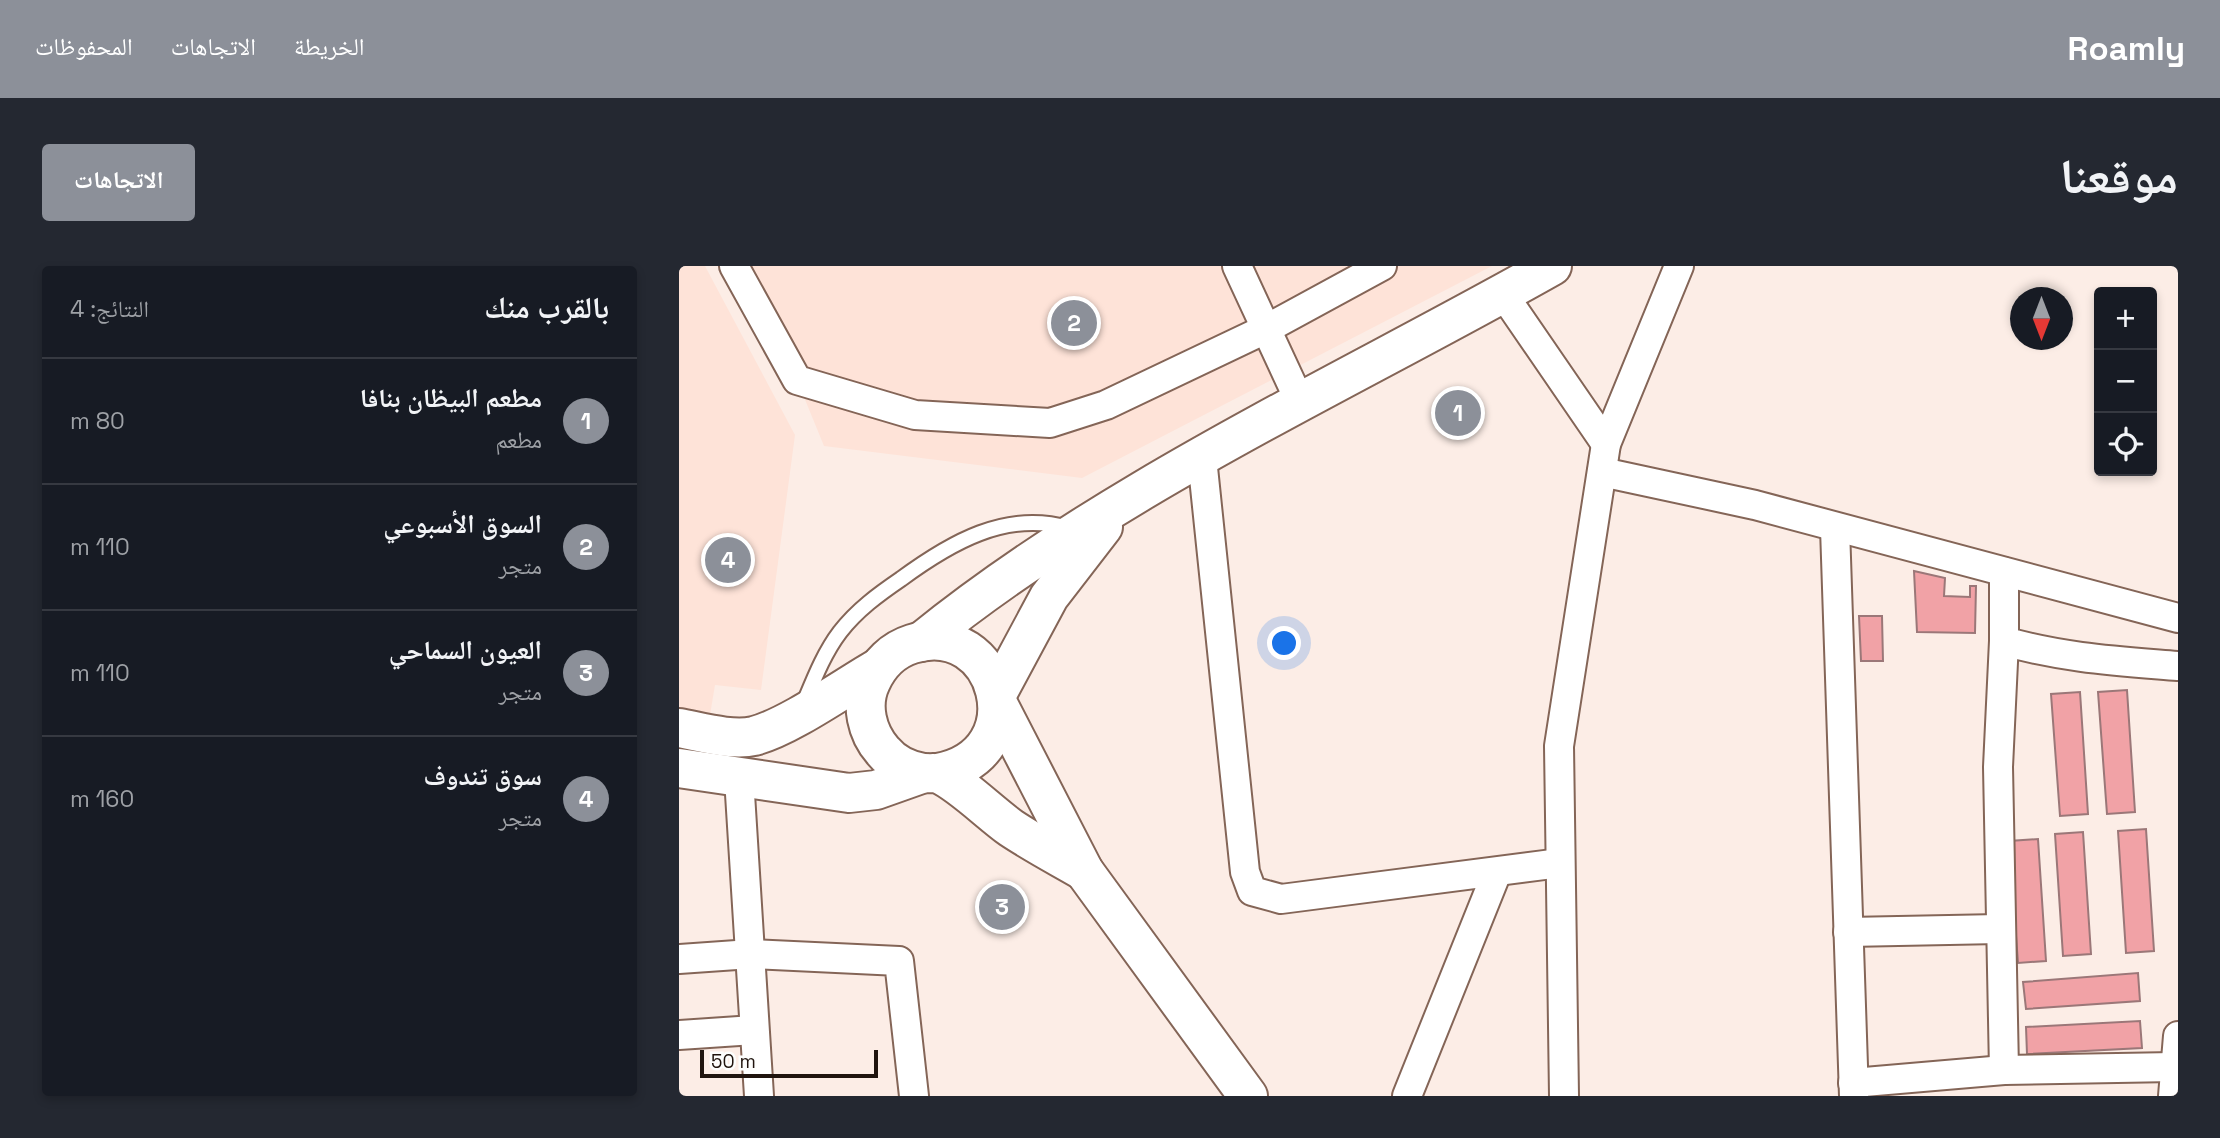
<!DOCTYPE html>
<html lang="ar">
<meta charset="utf-8">
<style>
body{margin:0;font-family:"Space Grotesk","Noto Naskh Arabic",sans-serif;background:#242831;color:#f1f3f6;direction:rtl}
.controls{position:absolute;right:21px;top:21px;display:grid;overflow:hidden;border-radius:7px;box-shadow:0 4px 10px #0003}
.controls button{width:63px;height:63px;display:grid;place-items:center;padding:0;border:0;border-bottom:2px solid #363941;background:#171b24;color:#f1f3f6;font:35px sans-serif}
.compass{position:absolute;left:1331px;top:21px;width:63px;height:63px;border-radius:50%;background:#171b24;box-shadow:0 4px 10px #0003;rotate:180deg}
.scale{position:absolute;left:21px;bottom:18px;width:178px;box-sizing:border-box;padding-left:7px;border:4px solid #20140e;border-top:0;font-size:19px;line-height:24px;white-space:nowrap;color:#20140e;-webkit-text-stroke:5px #fdfefd;paint-order:stroke}
.you{position:absolute;left:606px;top:378px;width:24px;height:24px;margin:-18px;border:5px solid #fff;border-radius:50%;background:#1a73e8;box-shadow:0 0 0 10px #1a73e833}
.badge{display:grid;place-items:center;width:46px;height:46px;border-radius:50%;background:#8c9099;color:#fff;font-size:23px;font-weight:700}
.pin{position:absolute;translate:-50% -50%;border:4px solid #fff;box-shadow:0 2px 7px #0006}
.list{margin:0;padding:0;list-style:none}
h2{display:flex;justify-content:space-between;align-items:center;height:91px;margin:0;padding:0 28px;font-size:30px}
h2 small{font-size:23px;font-weight:400;color:#9ea1a6}
.list li{display:grid;grid-template-columns:46px 1fr auto;gap:21px;align-items:center;box-sizing:border-box;height:126px;padding:0 28px;border-top:2px solid #363941}
.list b{display:block;font-size:26px;white-space:nowrap}
.list p{margin:0;font-size:23px;white-space:nowrap;color:#9ea1a6}
.list em{font-size:23px;font-style:normal;color:#9ea1a6}
.icon{flex:none;width:38px;height:38px;fill:none;stroke:currentColor;stroke-width:2;stroke-linecap:round;stroke-linejoin:round}
.map{position:relative;flex:none;width:1499px;height:830px;overflow:hidden;direction:ltr;border-radius:7px}
header{display:flex;align-items:center;gap:42px;box-sizing:border-box;height:98px;padding:0 35px;background:#8c9099;color:#fff}
header strong{font-size:33px}
nav{display:flex;gap:38px;margin-inline-start:auto;font-size:24px}
.intro{display:flex;align-items:center;justify-content:space-between;box-sizing:border-box;height:168px;padding:0 42px}
h1{margin:0;font-size:49px}
.button{padding:18px 32px;border-radius:7px;background:#8c9099;color:#fff;font-size:24px;font-weight:700}
main{display:flex;gap:42px;padding:0 42px}
aside{flex:1;background:#171b24;border-radius:7px;box-shadow:0 4px 10px #0003}
.map>svg:first-child{display:block}
</style>
<header>
<strong>Roamly</strong>
<nav><a>الخريطة</a><a>الاتجاهات</a><a>المحفوظات</a></nav>
</header>
<div class="intro"><h1>موقعنا</h1><a class="button">الاتجاهات</a></div>
<main>
<div class="map">
<svg width="1499" height="830" viewBox="0 0 1499 830">
<rect width="100%" height="100%" fill="#fcede6"/>
<!-- built -->
<g fill="#fee3d8">
<polygon points="0,0 26,0 116,169 82,424 36,419 31,449 0,445"/>
<polygon points="55,0 813,0 403,212 145,180 118,114"/>
</g>
<!-- building -->
<g fill="#f1a2a6" stroke="#9b7778" stroke-width="2">
<polygon points="1235,305 1266,312 1265,330 1291,331 1291,320 1297,320 1296,367 1238,366"/>
<polygon points="1180,350 1203,350 1204,395 1182,395"/>
<polygon points="1448,424 1456,546 1428,548 1419,426"/>
<polygon points="1401,426 1409,548 1381,550 1372,428"/>
<polygon points="1467,563 1475,685 1447,687 1439,565"/>
<polygon points="1404,566 1412,688 1384,690 1376,568"/>
<polygon points="1359,573 1367,695 1339,697 1330,575"/>
<polygon points="1459,707 1461,735 1347,743 1344,716"/>
<polygon points="1461,755 1463,782 1348,788 1347,761"/>
</g>
<g fill="none" stroke-linecap="round" stroke-linejoin="round">
<defs>
<path id="lane" d="M125,437C135,413 145,387 161,366C178,344 200,328 222,313C271,277 327,244 389,262"/>
<g id="street">
<polyline points="55,0 118,114 236,149 371,157 427,139 589,62 703,0"/>
<polyline points="558,0 622,138"/>
<polyline points="824,28 927,178"/>
<polyline points="523,192 566,606 573,625 602,633 881,597"/>
<polyline points="923,206 1076,239 1499,352"/>
<polyline points="1156,262 1175,830"/>
<path d="M1325,306V375C1383,392 1439,395 1499,400"/>
<polyline points="1325,375 1319,501 1325,804"/>
<polyline points="60,512 80,830"/>
<polyline points="1169,666 1320,663"/>
<polyline points="0,693 72,688 220,695 235,830"/>
<polyline points="0,769 75,764"/>
<polyline points="1174,817 1325,804 1495,801"/>
<polyline points="728,830 818,606"/>
<polyline points="885,830 880,480 927,178 1000,0"/>
<polyline points="1494,830 1499,770"/>
</g>
<g id="secondary">
<path d="M242,376C429,224 664,118 873,0"/>
<polyline points="318,428 370,331 424,261"/>
<polyline points="320,440 405,605 569,830"/>
<path d="M0,462C22,466 53,475 75,470C110,461 166,421 199,402"/>
<polyline points="0,502 170,527 197,524 245,507"/>
<path d="M259,507C359,488 320,351 233,378C214,384 200,398 192,416C181,439 188,467 204,485C214,497 229,505 245,507C250,508 256,506 260,508C281,517 312,548 332,562C356,578 381,591 405,605"/>
</g>
</defs>
<!-- lane casing -->
<use href="#lane" stroke="#846557" stroke-width="18"/>
<!-- street casing -->
<use href="#street" stroke="#846557" stroke-width="32"/>
<!-- secondary casing -->
<use href="#secondary" stroke="#846557" stroke-width="42"/>
<!-- lane -->
<use href="#lane" stroke="#fff" stroke-width="14"/>
<!-- street -->
<use href="#street" stroke="#fff" stroke-width="28"/>
<!-- secondary -->
<use href="#secondary" stroke="#fff" stroke-width="38"/>
</g>
</svg>
<div class="controls">
<button>+</button>
<button>−</button>
<button><svg class="icon" aria-label="locate" viewBox="0 0 24 24"><circle cx="12" cy="12" r="6"/><path d="M12 2v4M12 18v4M2 12h4M18 12h4"/></svg></button>
</div>
<svg class="compass" viewBox="-18 -18 36 36"><path d="M0-13l5 13h-10z" fill="#e53935"/><path d="M0 13l5-13h-10z" fill="#9ea1a6"/></svg>
<div class="scale">50 m</div>
<div class="you"></div>
<div class="pin badge" style="left:779px;top:147px">1</div>
<div class="pin badge" style="left:395px;top:57px">2</div>
<div class="pin badge" style="left:323px;top:641px">3</div>
<div class="pin badge" style="left:49px;top:294px">4</div>
</div>
<aside>
<h2>بالقرب منك<small>النتائج: 4</small></h2>
<ul class="list">
<li><span class="badge">1</span><div><b>مطعم البيظان بنافا</b><p>مطعم</p></div><em>80 m</em></li>
<li><span class="badge">2</span><div><b>السوق الأسبوعي</b><p>متجر</p></div><em>110 m</em></li>
<li><span class="badge">3</span><div><b>العيون السماحي</b><p>متجر</p></div><em>110 m</em></li>
<li><span class="badge">4</span><div><b>سوق تندوف</b><p>متجر</p></div><em>160 m</em></li>
</ul>
</aside>
</main>
